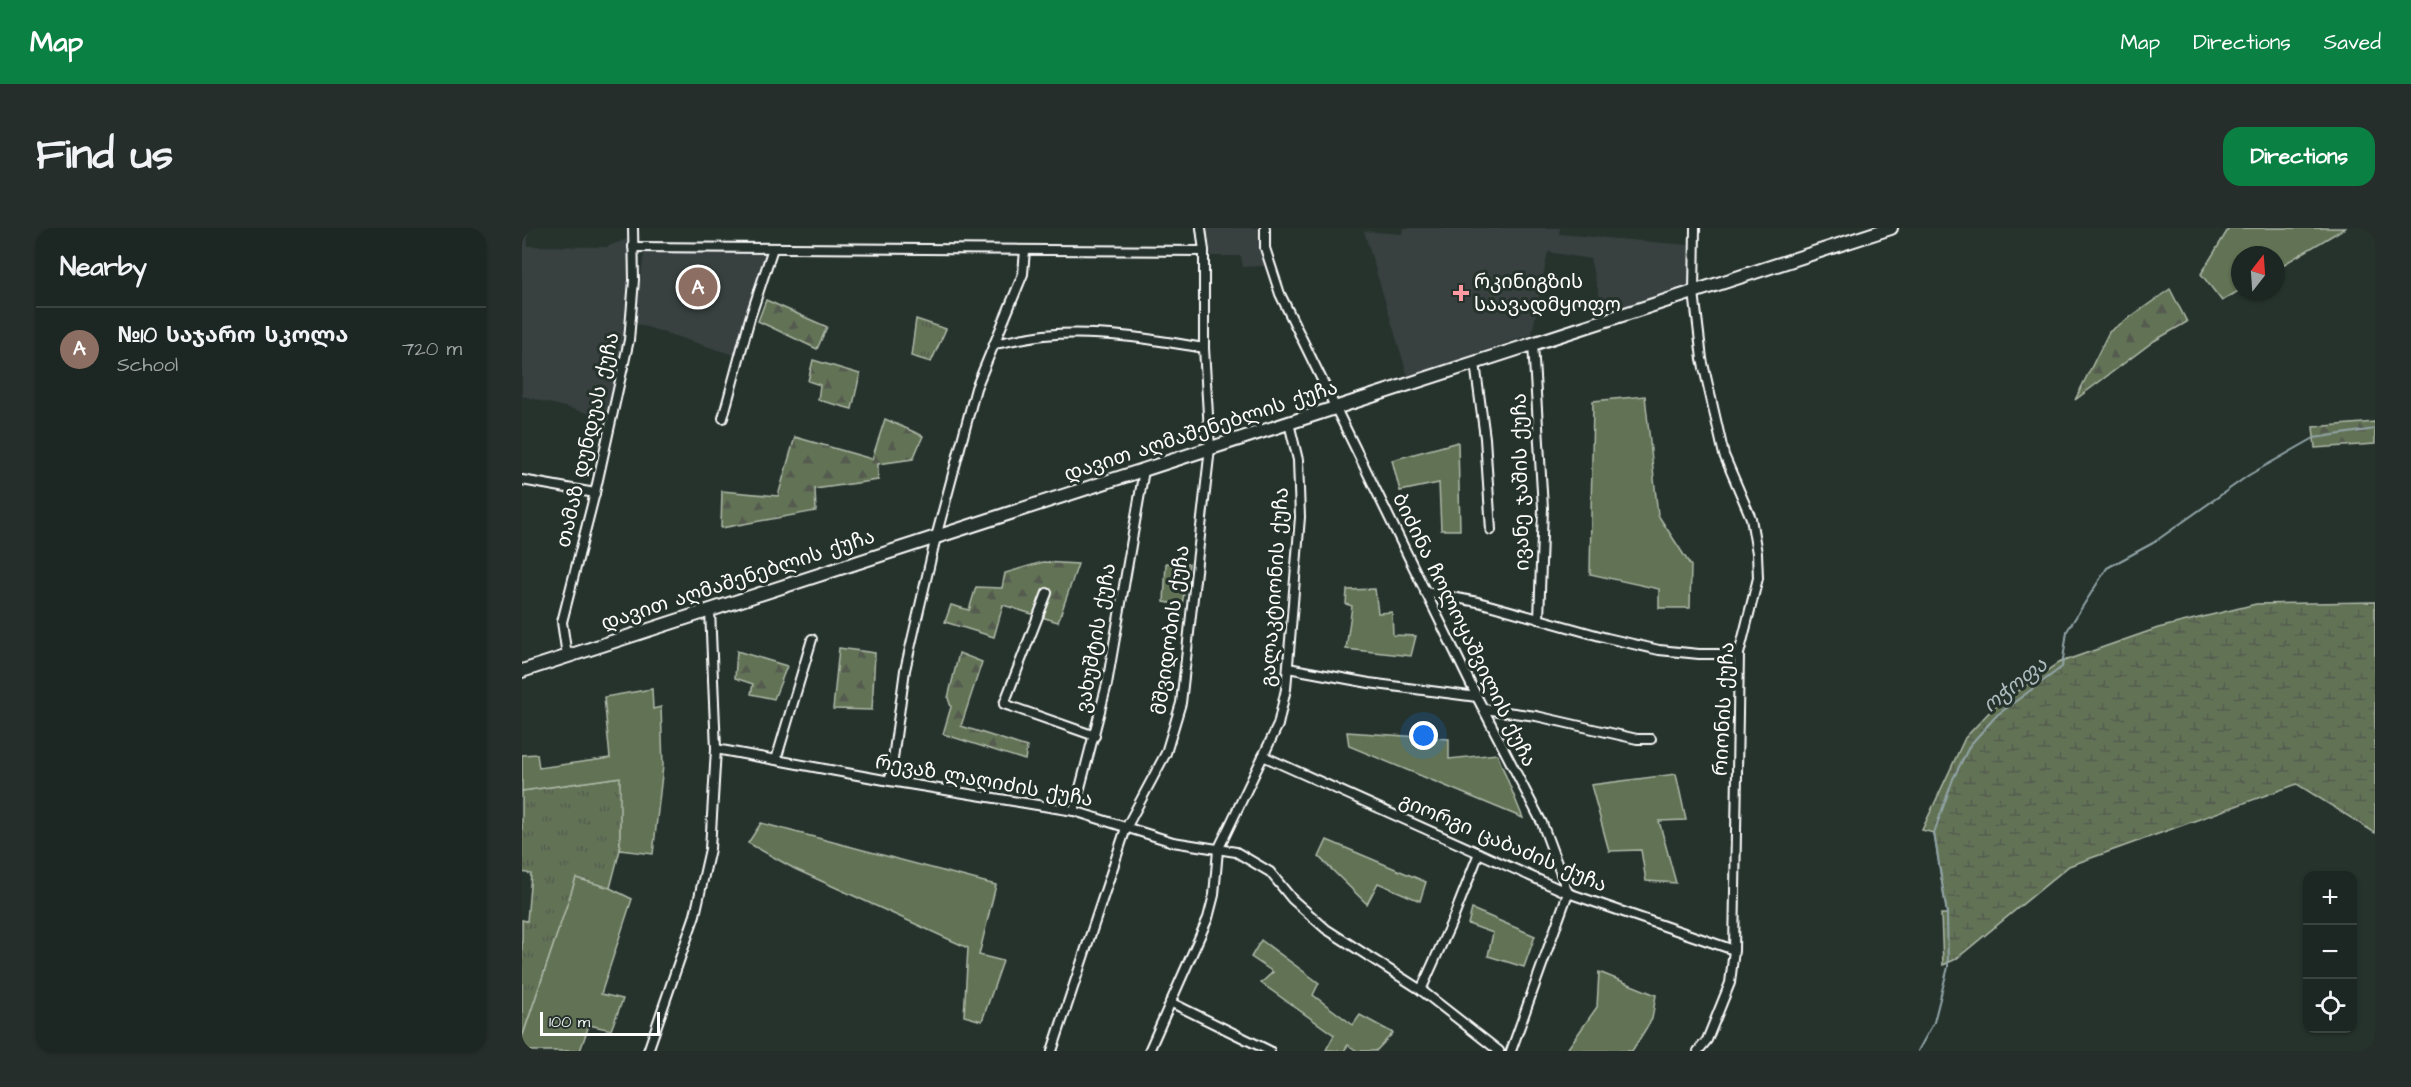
<!DOCTYPE html>
<meta charset="utf-8">
<style>
body{margin:0;font-family:"Architects Daughter","Noto Sans Georgian",sans-serif;background:#252e2a;color:#f1f3f6}
.controls{position:absolute;right:18px;bottom:18px;display:grid;overflow:hidden;border-radius:12px;box-shadow:0 2px 4px #0004}
.controls button{width:54px;height:54px;display:grid;place-items:center;padding:0;border:0;border-bottom:2px solid #3a4340;background:#1c2622;color:#f1f3f6;font:30px sans-serif}
.compass{position:absolute;left:1709px;top:18px;width:54px;height:54px;border-radius:50%;background:#1c2622;box-shadow:0 2px 4px #0004;rotate:17deg}
.scale{position:absolute;left:18px;bottom:15px;width:120px;box-sizing:border-box;padding-left:6px;border:3px solid #fff;border-top:0;font-size:16px;line-height:21px;white-space:nowrap;color:#fff;-webkit-text-stroke:4px #26332d;paint-order:stroke}
.you{position:absolute;left:902px;top:508px;width:21px;height:21px;margin:-15px;border:4px solid #fff;border-radius:50%;background:#1a73e8;box-shadow:0 0 0 9px #1a73e833}
.badge{display:grid;place-items:center;width:39px;height:39px;border-radius:50%;background:#0b8043;color:#fff;font-size:20px;font-weight:700}
.pin{position:absolute;translate:-50% -50%;border:3px solid #fff;box-shadow:0 2px 6px #0006}
.list{margin:0;padding:0;list-style:none}
h2{display:flex;justify-content:space-between;align-items:center;height:78px;margin:0;padding:0 24px;font-size:26px}
h2 small{font-size:20px;font-weight:400;color:#a0a5a5}
.list li{display:grid;grid-template-columns:39px 1fr auto;gap:18px;align-items:center;box-sizing:border-box;height:84px;padding:0 24px;border-top:2px solid #3a4340}
.list b{display:block;font-size:22px;white-space:nowrap}
.list p{margin:0;font-size:20px;white-space:nowrap;color:#a0a5a5}
.list em{font-size:20px;font-style:normal;color:#a0a5a5}
.icon{flex:none;width:33px;height:33px;fill:none;stroke:currentColor;stroke-width:2;stroke-linecap:round;stroke-linejoin:round}
.map{position:relative;flex:none;width:1853px;height:823px;overflow:hidden;border-radius:18px}
header{display:flex;align-items:center;gap:36px;box-sizing:border-box;height:84px;padding:0 30px;background:#0b8043;color:#fff}
header strong{font-size:28px}
nav{display:flex;gap:33px;margin-inline-start:auto;font-size:21px}
.intro{display:flex;align-items:center;justify-content:space-between;box-sizing:border-box;height:144px;padding:0 36px}
h1{margin:0;font-size:42px}
.button{padding:15px 27px;border-radius:18px;background:#0b8043;color:#fff;font-size:21px;font-weight:700}
main{display:flex;gap:36px;padding:0 36px}
aside{flex:1;background:#1c2622;border-radius:18px;box-shadow:0 2px 4px #0004}
.map>svg:first-child{display:block}
</style>
<header>
<strong>Map</strong>
<nav><a>Map</a><a>Directions</a><a>Saved</a></nav>
</header>
<div class="intro"><h1>Find us</h1><a class="button">Directions</a></div>
<main>
<aside>
<h2>Nearby<small></small></h2>
<ul class="list">
<li><span class="badge" style="background:#8d6e63">A</span><div><b>№10 საჯარო სკოლა</b><p>School</p></div><em>720 m</em></li>
</ul>
</aside>
<div class="map">
<svg width="1853" height="823" viewBox="0 0 1853 823">
<defs>
<pattern id="grass-tufts" width="24" height="20" patternUnits="userSpaceOnUse" patternTransform="scale(1.5)"><rect width="24" height="20" fill="#627355"/><path d="M3 7l-1-3M5 7V3M7 7l1-3M15 17l-1-3M17 17v-4M19 17l1-3" fill="none" stroke="#555c50"/></pattern>
<pattern id="forest-firs" width="22" height="20" patternUnits="userSpaceOnUse" patternTransform="scale(1.5)"><rect width="22" height="20" fill="#627355"/><path d="M5 1l3.5 6h-7zM16 11l3.5 6h-7z" fill="#555c50"/></pattern>
<pattern id="wetland-marsh" width="20" height="14" patternUnits="userSpaceOnUse" patternTransform="scale(1.5)"><rect width="20" height="14" fill="#627355"/><path d="M1 5h8M5 5V1M11 12h8M15 12V8" fill="none" stroke="#555c50"/></pattern>
</defs>
<rect width="100%" height="100%" fill="#26332d"/>
<filter id="ink" filterUnits="userSpaceOnUse"><feTurbulence type="fractalNoise" baseFrequency=".0167" numOctaves="2"/><feDisplacementMap in="SourceGraphic" scale="12" xChannelSelector="R" yChannelSelector="G"/><feConvolveMatrix kernelMatrix="1 2 1 2 8 2 1 2 1" color-interpolation-filters="sRGB"/></filter>
<g filter="url(#ink)">
<!-- built -->
<g fill="#374040">
<polygon points="0,0 5,0 6,18 84,19 108,10 110,31 103,111 85,190 0,168"/>
<polygon points="683,0 738,0 743,38 721,39 719,28 685,28"/>
<polygon points="881,0 1038,0 1037,6 1166,17 1167,58 1082,86 1068,31 1026,24 1010,106 886,149 842,3 880,6"/>
<polygon points="123,19 248,23 212,127 112,95"/>
</g>
<!-- grass -->
<g fill="url(#grass-tufts)" stroke="#b0b9aa" stroke-width="1.5">
<polygon points="394,91 424,101 409,134 389,128"/>
<polygon points="99,549 98,622 88,660 54,651 0,810 0,692 5,693 9,646 0,644 0,563"/>
</g>
<!-- forest -->
<g fill="url(#forest-firs)" stroke="#b0b9aa" stroke-width="1.5">
<polygon points="1648,61 1665,94 1632,113 1553,172 1587,104"/>
<polygon points="244,72 305,99 295,121 236,93"/>
<polygon points="291,132 338,146 330,181 296,172 298,157 286,153"/>
<polygon points="363,191 401,208 391,231 356,236 356,252 293,261 294,283 199,300 200,263 256,268 273,209 350,231"/>
<polygon points="1853,194 1853,216 1793,220 1791,199"/>
<polygon points="521,334 556,336 536,394 481,377 472,409 423,394 429,377 447,382 454,359 480,360 483,345"/>
<polygon points="644,335 667,336 660,377 642,374"/>
<polygon points="317,420 353,425 350,482 311,481"/>
<polygon points="215,423 265,438 252,471 229,466 231,456 213,450"/>
<polygon points="437,425 460,434 439,498 505,519 503,532 421,506 429,479 426,470"/>
</g>
<!-- wetland -->
<polygon fill="url(#wetland-marsh)" stroke="#b0b9aa" stroke-width="1.5" points="1853,374 1853,605 1775,556 1547,638 1434,731 1421,737 1419,686 1425,686 1412,605 1400,602 1443,510 1471,480 1536,435 1636,400 1734,376"/>
<!-- garden -->
<g fill="#627355" stroke="#b0b9aa" stroke-width="1.5">
<polygon points="1707,0 1823,0 1754,41 1754,27 1718,27 1718,62 1700,73 1679,46"/>
<polygon points="1123,168 1136,287 1169,338 1168,380 1137,380 1137,361 1068,346 1071,173"/>
<polygon points="936,214 938,302 919,302 917,255 878,263 870,232"/>
<polygon points="853,361 856,385 870,384 871,407 894,408 889,428 824,421 830,378 824,376 825,362"/>
<polygon points="130,461 131,481 139,479 141,538 131,626 98,622 98,549 0,563 0,527 15,526 17,540 88,530 82,469"/>
<polygon points="825,504 927,511 927,531 975,526 1001,590 827,518"/>
<polygon points="1154,546 1164,592 1137,593 1154,655 1124,653 1119,622 1087,623 1069,557"/>
<polygon points="239,595 474,657 457,727 481,733 460,793 442,788 446,720 273,641 226,615"/>
<polygon points="805,612 904,654 898,673 856,655 845,676 797,629"/>
<polygon points="54,650 88,660 110,671 79,766 101,771 89,802 67,797 58,823 0,823 0,810"/>
<polygon points="950,681 1013,708 1002,739 966,728 971,705 946,696"/>
<polygon points="739,712 797,755 791,767 831,797 838,787 871,805 854,823 835,823 826,817 822,823 804,822 812,807 739,755 751,744 729,729"/>
<polygon points="1077,744 1134,767 1130,791 1110,823 1044,823 1075,779"/>
</g>
<g fill="none" stroke-linecap="round" stroke-linejoin="round">
<!-- stream -->
<polyline stroke="#91a4a7" stroke-width="2" points="1396,823 1412,794 1426,739 1425,686 1412,605 1431,551 1448,517 1475,487 1540,439 1545,403 1585,340 1631,315 1727,247 1792,210 1853,201"/>
<defs>
<g id="minor">
<polyline points="743,0 743,20 758,66 955,469 1020,595 1046,665 989,823"/>
<polyline points="1173,0 1172,64 1180,131 1202,227 1229,290 1235,325 1236,350 1217,426 1212,722 1208,755 1185,812 1176,823"/>
<polyline points="111,19 682,23"/>
<path d="M472,116C488,113 505,109 522,107C575,102 630,111 682,120"/>
<polyline points="1011,116 1021,280 1017,391"/>
<polyline points="953,135 963,210 969,302"/>
<polyline points="201,190 228,90 251,20"/>
<polyline points="0,252 73,265"/>
<polyline points="903,364 956,374 1085,410 1137,422 1177,426 1217,426"/>
<polyline points="525,365 482,476 573,508"/>
<polyline points="45,428 40,394 73,265 107,112 112,52 111,0"/>
<polyline points="766,440 847,455 955,469"/>
<polyline points="962,481 1014,488 1115,511 1129,511"/>
<polyline points="194,521 368,553 552,583 651,614 714,624 748,644 770,671 804,701 899,762 977,823"/>
<polyline points="741,528 1046,665 1212,722"/>
<polyline points="254,532 290,411"/>
<polyline points="368,553 383,442 414,309 454,160 501,46 503,22"/>
<polyline points="552,583 585,456 622,242"/>
<polyline points="899,762 931,691 957,625"/>
<polyline points="648,774 748,823"/>
<polyline points="126,823 173,687 188,621 194,521 188,382"/>
<polyline points="530,823 604,600 644,525 659,475 688,220 682,120 682,23 679,0"/>
<polyline points="627,823 686,690 692,667 696,622 756,497 764,461 778,289 776,232 767,195"/>
</g>
<polyline id="primary" points="0,443 1369,0"/>
</defs>
<!-- minor casing -->
<use href="#minor" stroke="#fff" stroke-width="12"/>
<!-- primary casing -->
<use href="#primary" stroke="#fff" stroke-width="16"/>
<!-- minor -->
<use href="#minor" stroke="#26332d" stroke-width="8"/>
<!-- primary -->
<use href="#primary" stroke="#26332d" stroke-width="12"/>
</g>
</g>
<!-- markers -->
<path fill="#ff9aa2" stroke="#26332d" stroke-width="2" d="M936 56h6v6h6v6h-6v6h-6v-6h-6v-6h6z"/>
<g text-anchor="middle" dominant-baseline="central" stroke-width="6" stroke-linejoin="round" paint-order="stroke">
<!-- poi labels -->
<g font-size="20" fill="#fff" stroke="#26332d" text-anchor="start">
<text x="952" y="54">რკინიგზის<tspan x="952" dy="23">საავადმყოფო</tspan></text>
</g>
<!-- street labels -->
<g font-size="20" fill="#fff" stroke="#26332d">
<text transform="translate(679 203) rotate(-18)">დავით აღმაშენებლის ქუჩა</text>
<text transform="translate(66 212) rotate(-77)">თამაზ დუნდუას ქუჩა</text>
<text transform="translate(999 254) rotate(-91)">ივანე ჯაშის ქუჩა</text>
<text transform="translate(216 352) rotate(-18)">დავით აღმაშენებლის ქუჩა</text>
<text transform="translate(753 359) rotate(-86)">გალაკტიონის ქუჩა</text>
<text transform="translate(649 402) rotate(-82)">მშვიდობის ქუჩა</text>
<text transform="translate(942 402) rotate(64)">ბიძინა ჩოლოყაშვილის ქუჩა</text>
<text transform="translate(574 410) rotate(-80)">ვახუშტის ქუჩა</text>
<text transform="translate(1202 481) rotate(-87)">რიონის ქუჩა</text>
<text transform="translate(462 553) rotate(10)">რევაზ ლაღიძის ქუჩა</text>
<text transform="translate(981 615) rotate(23)">გიორგი ცაბაძის ქუჩა</text>
</g>
<!-- water labels -->
<g font-size="21" font-style="italic" fill="#acbbbd" stroke="#26332d">
<text transform="translate(1493 457) rotate(-38)">ოჭოფა</text>
</g>
</g>
</svg>
<div class="controls">
<button>+</button>
<button>−</button>
<button><svg class="icon" aria-label="locate" viewBox="0 0 24 24"><circle cx="12" cy="12" r="6"/><path d="M12 2v4M12 18v4M2 12h4M18 12h4"/></svg></button>
</div>
<svg class="compass" viewBox="-18 -18 36 36"><path d="M0-13l5 13h-10z" fill="#e53935"/><path d="M0 13l5-13h-10z" fill="#a0a5a5"/></svg>
<div class="scale">100 m</div>
<div class="you"></div>
<div class="pin badge" style="left:176px;top:59px;background:#8d6e63">A</div>
</div>
</main>
